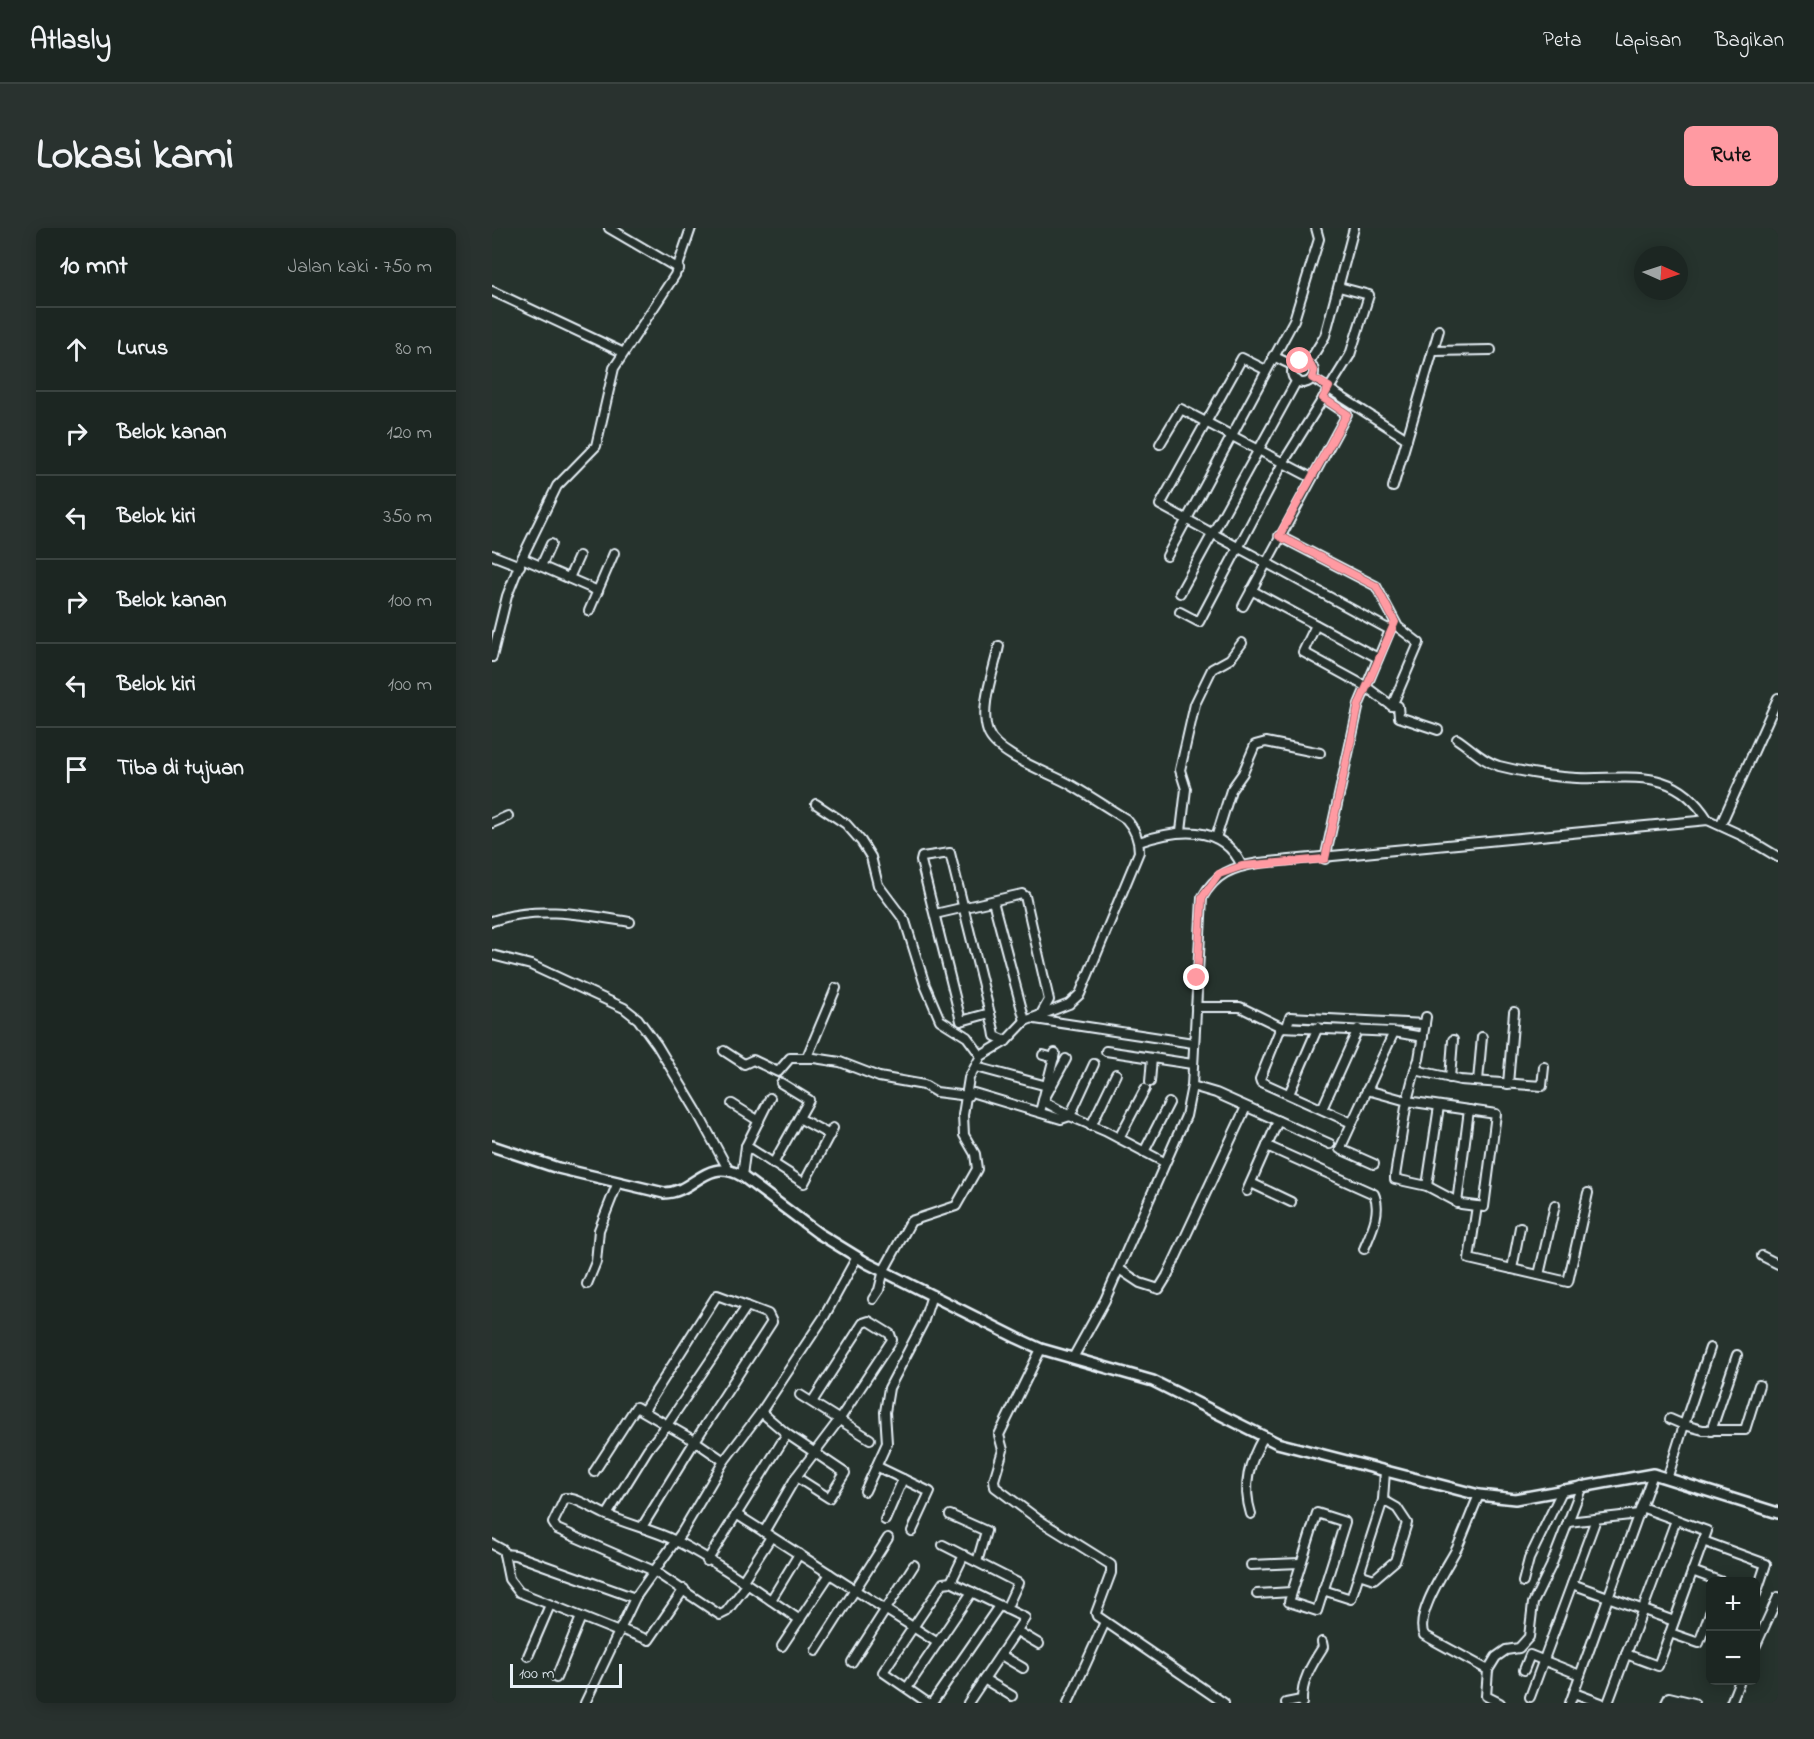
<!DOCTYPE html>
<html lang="id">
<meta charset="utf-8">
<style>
body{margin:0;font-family:"Indie Flower",sans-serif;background:#29322f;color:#f1f3f6}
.controls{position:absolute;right:18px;bottom:18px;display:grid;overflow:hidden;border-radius:9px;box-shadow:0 3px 15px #0003}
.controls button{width:54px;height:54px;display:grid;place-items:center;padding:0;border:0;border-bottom:2px solid #3a4340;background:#1c2622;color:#f1f3f6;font:30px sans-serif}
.compass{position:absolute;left:1142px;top:18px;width:54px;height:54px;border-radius:50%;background:#1c2622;box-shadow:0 3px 15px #0003;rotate:93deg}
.scale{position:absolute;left:18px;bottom:15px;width:112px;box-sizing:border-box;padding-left:6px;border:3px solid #e8f1f8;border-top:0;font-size:16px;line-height:21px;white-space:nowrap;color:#e8f1f8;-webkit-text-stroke:4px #26332d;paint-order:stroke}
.stop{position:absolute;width:18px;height:18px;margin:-14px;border:4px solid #ff9aa2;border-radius:50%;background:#fff}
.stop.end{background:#ff9aa2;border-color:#fff;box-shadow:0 2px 6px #0008}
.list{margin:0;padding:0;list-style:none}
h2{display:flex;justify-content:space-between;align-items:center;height:78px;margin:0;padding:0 24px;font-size:26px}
h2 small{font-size:20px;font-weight:400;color:#a0a5a5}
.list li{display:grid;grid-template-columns:39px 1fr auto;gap:18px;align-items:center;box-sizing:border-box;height:84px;padding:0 24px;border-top:2px solid #3a4340}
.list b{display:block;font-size:22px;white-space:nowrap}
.list em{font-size:20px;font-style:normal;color:#a0a5a5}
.icon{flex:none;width:33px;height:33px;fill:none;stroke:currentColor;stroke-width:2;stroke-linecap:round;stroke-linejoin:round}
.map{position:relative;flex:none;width:1286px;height:1475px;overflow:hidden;border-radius:9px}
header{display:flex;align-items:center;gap:36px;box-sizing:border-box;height:84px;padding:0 30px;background:#1c2622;border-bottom:2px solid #3a4340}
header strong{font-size:28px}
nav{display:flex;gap:33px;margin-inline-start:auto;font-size:21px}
.intro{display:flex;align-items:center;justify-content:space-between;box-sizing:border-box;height:144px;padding:0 36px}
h1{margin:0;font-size:42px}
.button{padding:15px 27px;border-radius:9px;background:#ff9aa2;color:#111;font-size:21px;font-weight:700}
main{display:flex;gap:36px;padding:0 36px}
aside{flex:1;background:#1c2622;border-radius:9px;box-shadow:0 3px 15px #0003}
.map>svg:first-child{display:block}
</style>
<header>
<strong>Atlasly</strong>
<nav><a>Peta</a><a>Lapisan</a><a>Bagikan</a></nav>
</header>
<div class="intro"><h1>Lokasi kami</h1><a class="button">Rute</a></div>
<main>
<aside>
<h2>10 mnt<small>Jalan kaki · 750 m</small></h2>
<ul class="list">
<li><svg class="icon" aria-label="ahead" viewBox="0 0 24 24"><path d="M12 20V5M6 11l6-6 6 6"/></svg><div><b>Lurus</b></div><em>80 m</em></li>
<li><svg class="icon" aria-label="right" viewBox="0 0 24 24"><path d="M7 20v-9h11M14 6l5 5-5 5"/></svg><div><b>Belok kanan</b></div><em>120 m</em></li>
<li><svg class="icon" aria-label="left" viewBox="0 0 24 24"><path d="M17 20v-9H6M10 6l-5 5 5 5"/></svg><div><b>Belok kiri</b></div><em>350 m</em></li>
<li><svg class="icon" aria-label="right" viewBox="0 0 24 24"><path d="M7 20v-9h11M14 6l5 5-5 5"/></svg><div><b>Belok kanan</b></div><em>100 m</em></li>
<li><svg class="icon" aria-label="left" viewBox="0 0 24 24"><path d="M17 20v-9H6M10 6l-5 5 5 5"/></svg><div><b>Belok kiri</b></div><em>100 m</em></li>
<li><svg class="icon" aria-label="arrive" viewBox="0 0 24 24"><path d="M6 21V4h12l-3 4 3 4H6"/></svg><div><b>Tiba di tujuan</b></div></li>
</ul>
</aside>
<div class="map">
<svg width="1286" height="1475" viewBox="0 0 1286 1475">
<rect width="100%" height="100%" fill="#26332d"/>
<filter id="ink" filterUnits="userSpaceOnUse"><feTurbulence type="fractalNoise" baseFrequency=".0167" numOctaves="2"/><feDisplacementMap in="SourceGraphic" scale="12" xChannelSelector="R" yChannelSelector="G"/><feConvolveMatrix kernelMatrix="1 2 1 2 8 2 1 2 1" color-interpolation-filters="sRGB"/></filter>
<g filter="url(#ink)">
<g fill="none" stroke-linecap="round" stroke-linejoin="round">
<defs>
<g id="minor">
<polyline points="117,0 187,41"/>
<polyline points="0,63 130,124"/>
<polyline points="941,123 999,122"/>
<polyline points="781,128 802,138"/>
<circle cx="811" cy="144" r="11"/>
<polyline points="817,134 833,108 862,0"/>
<polyline points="774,142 750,130 668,277 898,402"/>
<polyline points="820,150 915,211"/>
<polyline points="668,216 689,181 820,250"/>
<polyline points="901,259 947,102"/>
<polyline points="787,308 884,358 906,399 927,415 900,478"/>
<polyline points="0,327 28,338"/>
<polyline points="675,328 802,92 827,11 824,0"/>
<polyline points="30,330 106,363"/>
<polyline points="49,338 59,316"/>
<polyline points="77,350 87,328"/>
<polyline points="759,362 886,430"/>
<polyline points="688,365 805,152"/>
<polyline points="751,378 855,186 831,170"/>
<polyline points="97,383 122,325"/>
<polyline points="688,384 707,394 791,235 858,127 877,67 847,59"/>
<polyline points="824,397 811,424 873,458 900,478 906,478 907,489 946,502"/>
<polyline points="0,429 15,368 30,330 65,258 104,218 122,140 183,47 199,0"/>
<path d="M965,511C979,520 990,533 1007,538C1031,544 1061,549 1085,550C1138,552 1182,537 1216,592"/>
<polyline points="324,576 354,596 369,613 379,629 386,657 413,693 433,757 448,792 475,809 489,828"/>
<polyline points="0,595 16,588"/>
<polyline points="1229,596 1286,470"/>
<polyline points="689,603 694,561 688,542 703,476 720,441 738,431 750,415"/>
<polyline points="724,610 739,562 751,545 763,517 774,514 828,525"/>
<path d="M647,614C685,601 730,595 750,638"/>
<polyline points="833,631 867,476 899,400"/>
<polyline points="501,673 533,793"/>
<polyline points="443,686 530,666 533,668 557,772 548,788"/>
<path d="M0,693C44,677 93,687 138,694"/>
<polyline points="0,727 39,737 132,780 146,791 165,817 204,882 236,941"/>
<polyline points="704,779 748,779 789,799 902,804 931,809"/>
<polyline points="498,785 469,793 429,633 430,629 458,625 502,802 503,808 514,813"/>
<polyline points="934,789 927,831 923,842 968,852 1050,858 1052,839"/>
<polyline points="543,791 701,815"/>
<polyline points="789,799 768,851 769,854 860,895"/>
<polyline points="795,799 798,789 933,796"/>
<polyline points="232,823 252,836 261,832 286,844 298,830 322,830 348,834 387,849 432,857 444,864 476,868"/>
<polyline points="614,823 700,836"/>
<polyline points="551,827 562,830"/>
<polyline points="315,829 344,760"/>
<polyline points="574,831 551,873 578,888 602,836"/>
<polyline points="488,840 555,858"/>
<polyline points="958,850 961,812"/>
<polyline points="986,853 990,809"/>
<polyline points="658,854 660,830"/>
<polyline points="1016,856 1022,784"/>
<polyline points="700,858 724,865 838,916"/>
<polyline points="875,862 915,873 1004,886 992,979 969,976 935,958 903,951 903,948 915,873 923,842"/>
<polyline points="482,865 569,891 578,888 613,903 672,934"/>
<polyline points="797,866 826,799"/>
<polyline points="240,876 267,893"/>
<polyline points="830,881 866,801"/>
<polyline points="548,884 563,825"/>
<polyline points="307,890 338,907"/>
<polyline points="599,898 624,846"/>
<polyline points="627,910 653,861"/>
<polyline points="254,918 312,955 341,900"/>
<path d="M775,918L882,966C890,984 879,1004 872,1021"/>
<polyline points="652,924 677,875"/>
<polyline points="281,936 317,872 289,855"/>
<polyline points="882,936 848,921 902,804"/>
<polyline points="250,948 254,918 278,870"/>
<polyline points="759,955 799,974"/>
<polyline points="935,958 947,878"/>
<polyline points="755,963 786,893"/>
<polyline points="965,975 977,882"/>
<polyline points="985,978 977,1031 1076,1054 1096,965"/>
<polyline points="1270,1028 1286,1036"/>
<polyline points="627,1041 648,1055 667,1061 675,1048 754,879"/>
<polyline points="1020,1041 1028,999"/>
<polyline points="1047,1047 1063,977"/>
<polyline points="95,1056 104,1034 107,1002 126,954"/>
<path d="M381,1071L387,1062L392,1042L419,993L464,978L485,941L483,926L472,907L471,887L477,850L489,828L514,813L533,793L577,776L588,766L647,624C647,611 643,601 634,591C616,580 598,568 579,557C559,545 505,528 496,504C487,479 502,443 507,418"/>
<polygon points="255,1078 276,1086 280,1094 203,1213 175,1197"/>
<polyline points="549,1121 507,1207 511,1222 502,1252 503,1259 547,1292 619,1337 619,1345 604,1385 605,1388 732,1475"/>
<path d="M582,1128L613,1072L694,888L700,858L710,670C723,646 740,639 767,635L1216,592L1251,608L1286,629"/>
<polyline points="308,1167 378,1211"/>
<polyline points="152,1182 225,1067 255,1078"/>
<polyline points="269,1184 295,1206 353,1245 337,1270 304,1249"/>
<polyline points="1178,1191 1192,1197 1218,1120"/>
<polyline points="1219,1203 1245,1127"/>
<polyline points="386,1239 438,1264 420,1303"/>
<polyline points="102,1244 144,1179 175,1197 156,1221 115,1287"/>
<polyline points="1176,1248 1192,1197 1211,1202 1253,1202 1267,1157"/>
<polyline points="373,1263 395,1215 393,1184 397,1160 431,1095 440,1067"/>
<path d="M987,1267C979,1285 973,1303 965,1320C955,1339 922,1387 932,1407L996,1442"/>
<polygon points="825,1285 853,1294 825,1383 797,1374"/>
<polyline points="244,1286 446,1415"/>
<path d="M759,1286C750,1257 757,1234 772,1208"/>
<polyline points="458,1287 494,1303 485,1334"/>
<polyline points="393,1292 411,1251"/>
<polyline points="1076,1294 1147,1286"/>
<polyline points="150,1299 203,1213 232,1233"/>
<polyline points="272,1304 304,1249 347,1192 400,1112 398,1106 377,1093 371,1095 320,1174"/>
<polyline points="1211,1313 1274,1336 1264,1366"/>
<polyline points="0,1316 11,1322 12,1326 23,1327 143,1370"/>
<polyline points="451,1317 526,1355 514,1381"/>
<polyline points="12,1326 17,1351 27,1364 127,1404"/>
<polyline points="215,1333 295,1206"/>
<polyline points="759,1337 808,1335"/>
<polyline points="1200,1343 1230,1354"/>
<polyline points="867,1346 882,1351 903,1333 915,1295 905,1280 891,1272"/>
<polyline points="250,1354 279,1309"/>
<polyline points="459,1354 472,1327"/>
<polyline points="1031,1354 1037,1331 1071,1261"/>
<polyline points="1080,1356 1182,1393"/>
<path d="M255,1357L234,1384L228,1387L162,1343L65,1301L61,1295L73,1270C87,1270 102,1282 115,1287C137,1297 162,1302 184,1313C227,1335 268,1365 308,1392"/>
<polyline points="831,1362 859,1371 891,1272 893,1243"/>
<polyline points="765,1366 799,1364"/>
<polyline points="279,1372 307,1326"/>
<polyline points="128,1401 157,1412 192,1361"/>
<polyline points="525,1403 547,1416"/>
<polyline points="1178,1405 1207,1415 1218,1385"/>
<polyline points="1264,1417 1286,1369"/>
<polyline points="290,1418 338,1346"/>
<polyline points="324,1423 396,1310"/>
<polyline points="1134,1426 1166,1438 1215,1303 1149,1279"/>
<polyline points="509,1427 531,1440"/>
<polyline points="36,1428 58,1377"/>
<polyline points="360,1434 422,1337"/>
<polyline points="1032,1442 1038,1427 1088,1447"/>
<polyline points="64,1450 89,1389"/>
<polyline points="492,1451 520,1468"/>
<polyline points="415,1460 480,1364"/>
<polyline points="1082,1465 1109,1475"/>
<polyline points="1038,1469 1104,1291"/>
<polyline points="93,1475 143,1370 190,1304 232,1233 269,1184 332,1089 365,1029"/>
<polyline points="436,1475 391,1444 451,1355 459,1354 533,1390 476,1475"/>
<polyline points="440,1475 507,1378"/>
<polyline points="576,1475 613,1394"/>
<polyline points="794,1475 809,1472"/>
<path d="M810,1475C809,1453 820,1436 831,1419L830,1414"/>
<polyline points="1008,1475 994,1468 996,1442 1004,1429 1014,1422 1027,1420 1037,1409 1041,1375 1059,1338 1090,1258"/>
<polyline points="1078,1475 1161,1246"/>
<polyline points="1116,1475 1184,1292"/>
<polyline points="1174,1475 1177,1469 1202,1475"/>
<polyline points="1239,1475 1248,1452"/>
</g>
<path id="tertiary" d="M0,918L66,940L172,965C203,965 213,928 250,948L326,1005L375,1035L525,1110L549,1121L661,1153L785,1215L987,1267L1023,1271L1161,1246L1286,1285"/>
</defs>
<!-- minor casing -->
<use href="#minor" stroke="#e8f1f8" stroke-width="12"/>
<!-- tertiary casing -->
<use href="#tertiary" stroke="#e8f1f8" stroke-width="14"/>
<!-- minor -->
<use href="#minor" stroke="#26332d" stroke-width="8"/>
<!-- tertiary -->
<use href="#tertiary" stroke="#26332d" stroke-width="9"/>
</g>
</g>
<g fill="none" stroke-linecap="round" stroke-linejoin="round" filter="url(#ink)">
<!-- route -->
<polyline stroke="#ff9aa2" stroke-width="8" points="705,750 710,670 727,646 750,638 833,631 867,476 903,394 884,358 787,308 855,186 831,170 837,159 820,150 822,144 817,134 808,133"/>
</g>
</svg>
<div class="controls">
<button>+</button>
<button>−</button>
</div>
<svg class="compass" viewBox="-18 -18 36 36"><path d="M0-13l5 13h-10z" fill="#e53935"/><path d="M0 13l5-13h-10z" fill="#a0a5a5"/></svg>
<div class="scale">100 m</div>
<div class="stop" style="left:808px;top:133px"></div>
<div class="stop end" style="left:705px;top:750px"></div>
</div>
</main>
